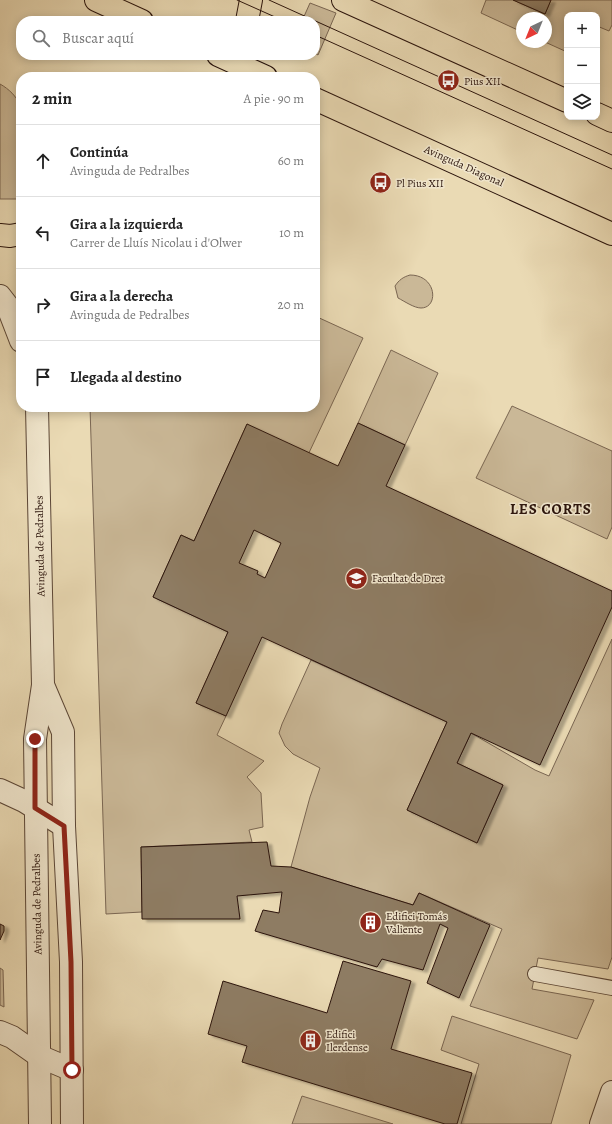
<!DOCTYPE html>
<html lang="es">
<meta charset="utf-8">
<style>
body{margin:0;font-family:Alegreya,serif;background:#f2f2f2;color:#222}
.controls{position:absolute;right:12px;top:12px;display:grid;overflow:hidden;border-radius:8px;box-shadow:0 2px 10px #0003}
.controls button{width:36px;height:36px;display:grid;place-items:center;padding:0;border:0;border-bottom:1px solid #e0e0e0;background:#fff;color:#222;font:20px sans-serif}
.compass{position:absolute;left:516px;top:12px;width:36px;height:36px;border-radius:50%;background:#fff;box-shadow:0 2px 10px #0003;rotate:223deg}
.stop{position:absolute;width:12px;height:12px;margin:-9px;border:3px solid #8f2418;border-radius:50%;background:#fff}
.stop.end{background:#8f2418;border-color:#fff;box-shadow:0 1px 4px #0008}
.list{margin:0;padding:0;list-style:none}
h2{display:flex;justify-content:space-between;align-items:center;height:52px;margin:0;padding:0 16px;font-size:17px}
h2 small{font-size:13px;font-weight:400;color:#767676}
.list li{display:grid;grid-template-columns:26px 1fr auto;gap:12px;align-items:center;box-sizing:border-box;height:72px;padding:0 16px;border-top:1px solid #e0e0e0}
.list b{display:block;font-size:15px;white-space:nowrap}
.list p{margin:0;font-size:13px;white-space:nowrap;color:#767676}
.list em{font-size:13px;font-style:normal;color:#767676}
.icon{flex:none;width:22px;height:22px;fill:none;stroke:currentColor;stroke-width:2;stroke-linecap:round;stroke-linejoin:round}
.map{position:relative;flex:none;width:612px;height:1124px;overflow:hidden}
.search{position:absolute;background:#fff;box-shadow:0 2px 10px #0003;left:16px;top:16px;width:304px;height:44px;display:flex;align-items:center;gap:10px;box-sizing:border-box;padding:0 14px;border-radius:16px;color:#767676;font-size:15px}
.panel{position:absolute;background:#fff;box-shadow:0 2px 10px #0003;left:16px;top:72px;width:304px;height:340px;border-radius:16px}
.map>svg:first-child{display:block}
</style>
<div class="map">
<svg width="612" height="1124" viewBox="0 0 612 1124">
<defs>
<filter id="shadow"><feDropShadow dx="4.5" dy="2.5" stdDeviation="1" flood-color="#0004"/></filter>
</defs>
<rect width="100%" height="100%" fill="#eadab4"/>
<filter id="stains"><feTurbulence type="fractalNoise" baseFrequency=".005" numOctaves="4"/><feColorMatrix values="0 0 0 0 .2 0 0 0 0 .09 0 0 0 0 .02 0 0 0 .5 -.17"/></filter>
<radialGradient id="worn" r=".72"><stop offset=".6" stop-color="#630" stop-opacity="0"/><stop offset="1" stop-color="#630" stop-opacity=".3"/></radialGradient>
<!-- green -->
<g fill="#cab897" stroke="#7a6652">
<polygon points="486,0 513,0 545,14 551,0 612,0 612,25 609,31 597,26 597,15 567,15 567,52 545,42 546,18 522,18 522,32 481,13"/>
<polygon points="310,3 336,13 318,55 315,53 315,21 302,21"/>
<path d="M0,84C9,89 16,96 21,106V199H0Z"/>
<path d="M410,275C437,275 439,308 421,308C414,308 404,301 398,298L395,286C399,280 403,277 410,275Z"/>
<polygon points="315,316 363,338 307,457 247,424 194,541 181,535 153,597 228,632 196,703 226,716 217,735 264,761 247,777 261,793 263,827 249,830 252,842 141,847 142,912 106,914 90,407 315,407"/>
<polygon points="391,350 438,373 405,445 358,423"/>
<polygon points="512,406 612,451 612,527 607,539 476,478"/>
<polygon points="612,639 612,957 608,969 538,958 532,989 594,1000 577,1039 470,1006 502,929 419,893 413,905 291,867 310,797 320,768 293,754 285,746 279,733 282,724 311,660 447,722 407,810 477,843 503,785 457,763 471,733 535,770 549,776"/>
<polygon points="0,968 3,970 4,1007 0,1005"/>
<polygon points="452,1016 571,1055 551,1124 461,1124 479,1064 441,1050"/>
<polygon points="302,1096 393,1124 292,1124"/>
</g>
<!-- building -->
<g fill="#8e7b63" stroke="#2b140c" fill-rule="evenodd" filter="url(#shadow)">
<polygon points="513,0 551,0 545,14"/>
<path d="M358,423L405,445L386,486L612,591V607L540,765L471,733L457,763L503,785L477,843L407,810L447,722L262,637L226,716L196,703L228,632L153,597L181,535L194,541L247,424L338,466ZM254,530L281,543L265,578L257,574L258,571L239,563Z"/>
<polygon points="267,842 271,866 291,867 413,905 419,893 490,925 459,998 427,983 448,928 440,924 423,970 382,959 377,967 255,931 263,910 279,913 282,892 237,896 240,919 142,919 141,847"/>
<polygon points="0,924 4,926 4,931 0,940"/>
<polygon points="343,961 411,981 391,1049 472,1073 457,1124 445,1124 242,1062 247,1046 208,1034 223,981 327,1013"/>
</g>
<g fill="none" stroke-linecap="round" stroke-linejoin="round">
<defs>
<polyline id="service" points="535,974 612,988"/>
<g id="minor">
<polyline points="0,790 24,801 64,826"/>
<polyline points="0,1032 12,1037 39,1056 72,1070"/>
<polyline points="601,1124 612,1092"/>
</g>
<g id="tertiary">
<polyline points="0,296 7,305 21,341"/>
<polyline points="37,407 43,685 35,739 40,1124"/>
<polyline points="43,685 63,732 64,826 71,962 72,1124"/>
</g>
<g id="primary">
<polyline points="96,0 142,21"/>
<polyline points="343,0 567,101"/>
<polyline points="247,21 251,0"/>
<polyline points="218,55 266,77"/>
<polyline points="315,99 612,234"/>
<polyline points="597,114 612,121"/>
<polyline points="0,235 10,236 21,234"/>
</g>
</defs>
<!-- service casing -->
<use href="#service" stroke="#5b4636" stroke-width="16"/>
<!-- minor casing -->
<use href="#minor" stroke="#5b4636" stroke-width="24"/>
<!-- tertiary casing -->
<use href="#tertiary" stroke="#5b4636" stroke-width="24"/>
<!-- primary casing -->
<use href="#primary" stroke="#2b140c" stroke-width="24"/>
<!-- service -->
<use href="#service" stroke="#f1e7ce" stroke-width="14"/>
<!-- minor -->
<use href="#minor" stroke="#f1e7ce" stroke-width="22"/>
<!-- tertiary -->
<use href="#tertiary" stroke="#f1e7ce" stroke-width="22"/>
<!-- primary -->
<use href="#primary" stroke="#eadab4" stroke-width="22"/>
<!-- tram -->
<g stroke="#2b140c" stroke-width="1">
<polyline points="237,0 284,21"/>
<polyline points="269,0 612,155"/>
<polyline points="315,35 612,169"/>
</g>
</g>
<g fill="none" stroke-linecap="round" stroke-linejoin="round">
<!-- route -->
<polyline stroke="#8f2418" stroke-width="5" points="35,739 35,808 64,826 71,962 72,1070"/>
</g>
<!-- icons -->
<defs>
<symbol id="bus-disc" viewBox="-11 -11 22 22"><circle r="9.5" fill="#8f2418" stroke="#f1e7ce"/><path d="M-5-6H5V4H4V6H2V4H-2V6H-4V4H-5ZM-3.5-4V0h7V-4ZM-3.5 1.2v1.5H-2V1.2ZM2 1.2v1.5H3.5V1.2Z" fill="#fff"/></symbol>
<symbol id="university-disc" viewBox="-11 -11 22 22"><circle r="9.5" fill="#8f2418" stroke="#f1e7ce"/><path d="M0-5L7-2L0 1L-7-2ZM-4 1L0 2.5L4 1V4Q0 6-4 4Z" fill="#fff"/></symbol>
<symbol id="building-disc" viewBox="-11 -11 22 22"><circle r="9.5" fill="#8f2418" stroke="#f1e7ce"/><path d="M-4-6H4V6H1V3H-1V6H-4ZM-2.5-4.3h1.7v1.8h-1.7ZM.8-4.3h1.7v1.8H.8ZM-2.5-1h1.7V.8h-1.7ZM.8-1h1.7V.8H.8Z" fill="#fff"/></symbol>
</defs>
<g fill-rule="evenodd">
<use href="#bus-disc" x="436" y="68" width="25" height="25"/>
<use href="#bus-disc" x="368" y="170" width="25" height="25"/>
<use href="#university-disc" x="344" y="566" width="25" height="25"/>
<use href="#building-disc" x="358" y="910" width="25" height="25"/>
<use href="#building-disc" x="298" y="1028" width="25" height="25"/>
</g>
<g text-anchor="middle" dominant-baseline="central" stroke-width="3" stroke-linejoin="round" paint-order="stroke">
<!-- poi labels -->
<g font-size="11" fill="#2b140c" stroke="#f1e7ce" text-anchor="start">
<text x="464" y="81">Pius XII</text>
<text x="396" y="183">Pl Pius XII</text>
<text x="372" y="578">Facultat de Dret</text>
<text x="386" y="916">Edifici Tomás<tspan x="386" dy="13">Valiente</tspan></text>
<text x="326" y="1034">Edifici<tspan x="326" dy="13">Ilerdense</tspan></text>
</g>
<!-- street labels -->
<g font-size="11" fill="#2b140c" stroke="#f1e7ce">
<text transform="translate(464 166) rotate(24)">Avinguda Diagonal</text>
<text transform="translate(40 546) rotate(-91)">Avinguda de Pedralbes</text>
<text transform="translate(37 904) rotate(-91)">Avinguda de Pedralbes</text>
</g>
<!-- district labels -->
<g font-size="15" font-weight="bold" letter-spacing="1" fill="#2b140c" stroke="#f1e7ce">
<text x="551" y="509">LES CORTS</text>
</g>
</g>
<rect width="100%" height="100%" filter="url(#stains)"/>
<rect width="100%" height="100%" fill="url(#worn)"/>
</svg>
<div class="controls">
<button>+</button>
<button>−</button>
<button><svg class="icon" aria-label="layers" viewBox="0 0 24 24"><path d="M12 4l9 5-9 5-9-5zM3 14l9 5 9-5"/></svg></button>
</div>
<svg class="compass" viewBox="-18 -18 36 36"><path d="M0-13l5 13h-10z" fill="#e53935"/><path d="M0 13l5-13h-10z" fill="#767676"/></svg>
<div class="stop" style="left:72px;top:1070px"></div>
<div class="stop end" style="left:35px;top:739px"></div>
<div class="search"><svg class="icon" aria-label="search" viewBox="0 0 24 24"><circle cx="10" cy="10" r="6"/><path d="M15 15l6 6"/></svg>Buscar aquí</div>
<section class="panel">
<h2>2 min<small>A pie · 90 m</small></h2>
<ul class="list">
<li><svg class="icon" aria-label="ahead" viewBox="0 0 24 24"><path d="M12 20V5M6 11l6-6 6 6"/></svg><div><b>Continúa</b><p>Avinguda de Pedralbes</p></div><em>60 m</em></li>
<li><svg class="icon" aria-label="left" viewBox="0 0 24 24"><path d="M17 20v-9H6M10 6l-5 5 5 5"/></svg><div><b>Gira a la izquierda</b><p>Carrer de Lluís Nicolau i d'Olwer</p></div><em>10 m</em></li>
<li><svg class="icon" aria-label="right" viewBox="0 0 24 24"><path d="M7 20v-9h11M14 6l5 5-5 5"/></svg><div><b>Gira a la derecha</b><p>Avinguda de Pedralbes</p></div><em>20 m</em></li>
<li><svg class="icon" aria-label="arrive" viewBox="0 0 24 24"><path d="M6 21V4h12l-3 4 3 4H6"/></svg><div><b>Llegada al destino</b></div></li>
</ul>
</section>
</div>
